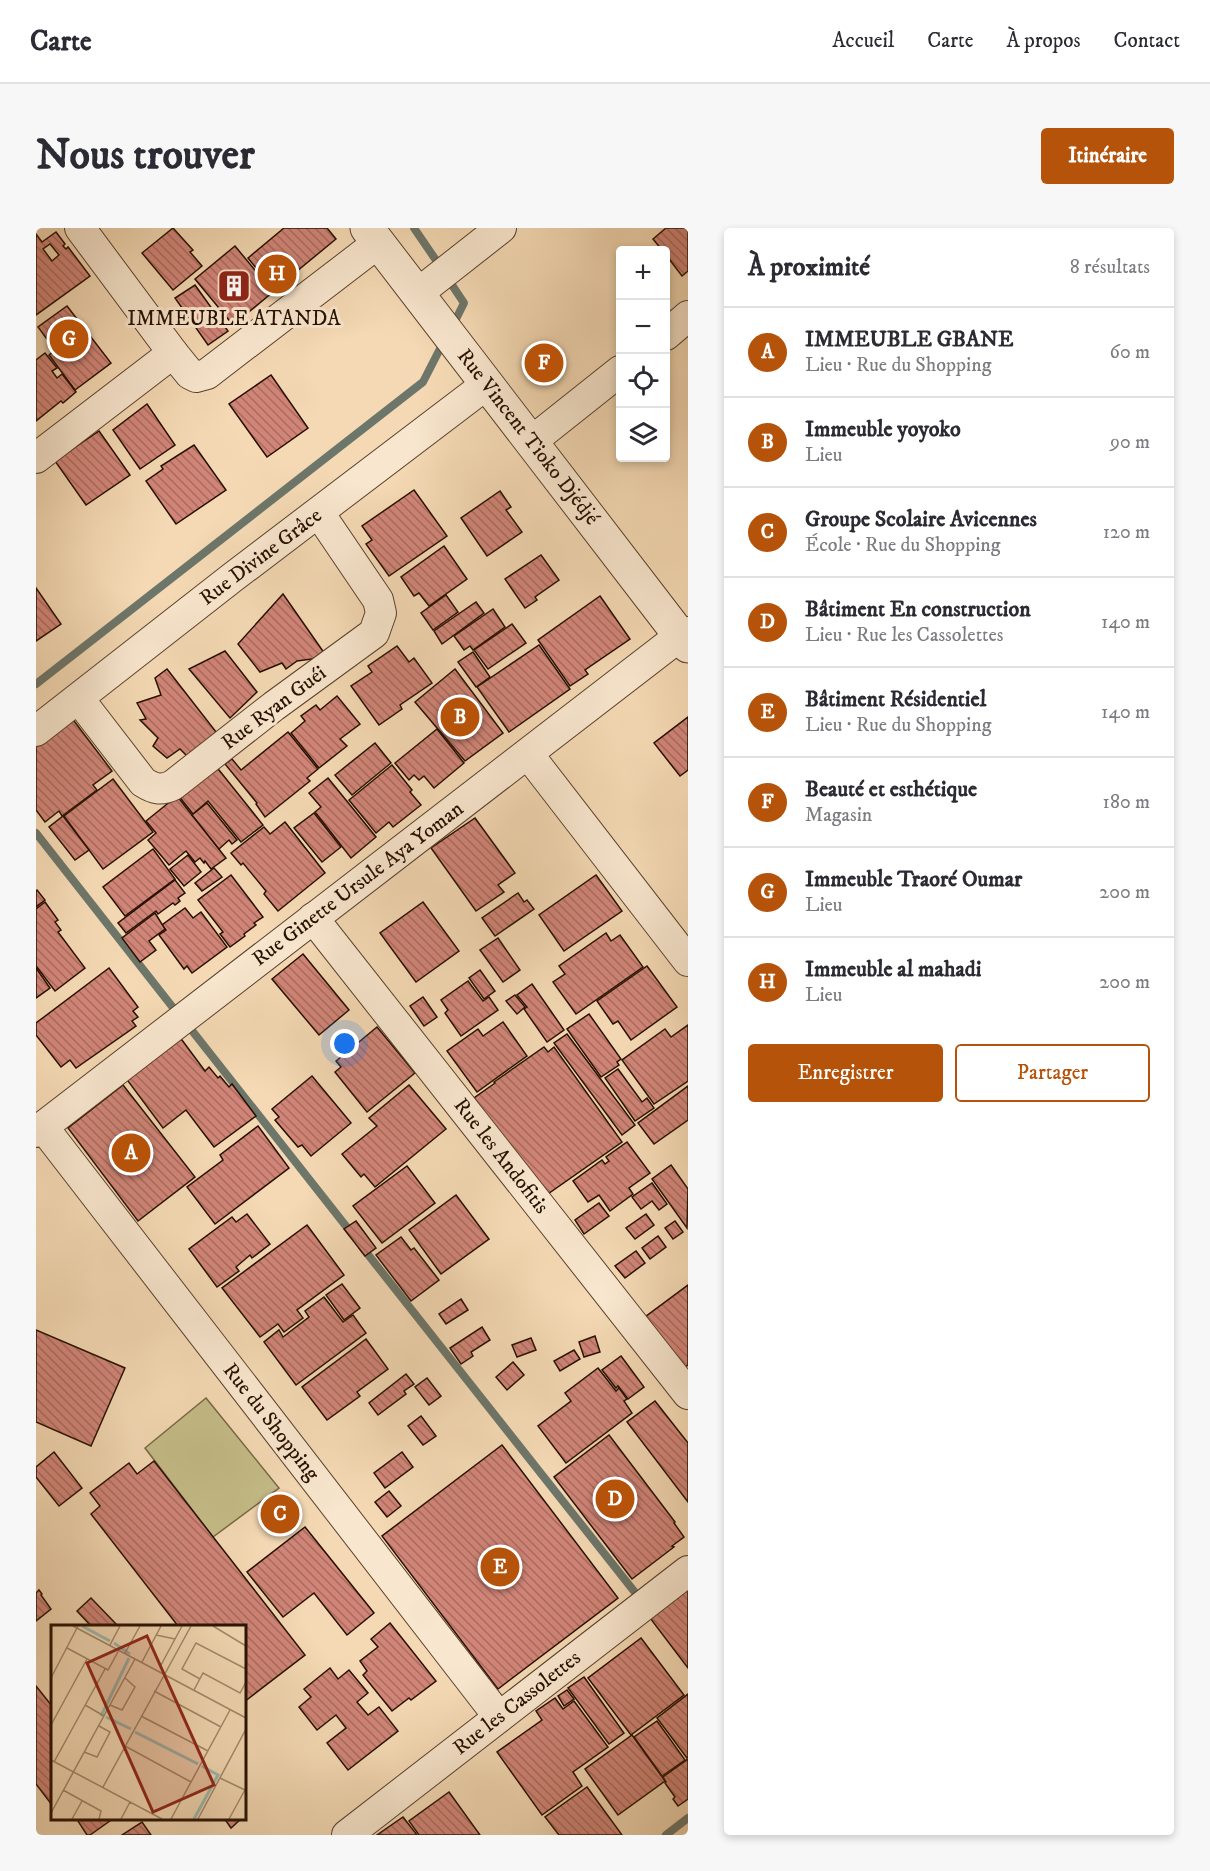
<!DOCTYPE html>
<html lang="fr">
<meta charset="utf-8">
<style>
body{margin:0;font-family:"IM FELL DW Pica",serif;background:#f7f7f7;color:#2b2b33}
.controls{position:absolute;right:18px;top:18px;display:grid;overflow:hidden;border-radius:6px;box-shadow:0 3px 9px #0003}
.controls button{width:54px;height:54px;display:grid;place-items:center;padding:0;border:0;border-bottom:2px solid #e1e1e2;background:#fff;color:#2b2b33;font:30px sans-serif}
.you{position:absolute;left:309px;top:816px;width:21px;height:21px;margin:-15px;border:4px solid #fff;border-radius:50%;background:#1a73e8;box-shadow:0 0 0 9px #1a73e833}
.badge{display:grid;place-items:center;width:39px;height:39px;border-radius:50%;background:#b45309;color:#fff;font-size:20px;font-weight:700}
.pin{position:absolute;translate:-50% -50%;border:3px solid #fff;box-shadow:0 2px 6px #0006}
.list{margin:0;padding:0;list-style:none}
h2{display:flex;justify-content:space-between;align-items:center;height:78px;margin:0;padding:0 24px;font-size:26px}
h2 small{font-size:20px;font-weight:400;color:#7c7c81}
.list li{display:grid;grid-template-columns:39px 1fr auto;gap:18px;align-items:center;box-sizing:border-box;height:90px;padding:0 24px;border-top:2px solid #e1e1e2}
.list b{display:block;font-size:22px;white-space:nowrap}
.list p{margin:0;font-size:20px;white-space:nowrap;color:#7c7c81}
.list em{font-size:20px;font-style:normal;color:#7c7c81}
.actions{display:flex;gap:12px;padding:18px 24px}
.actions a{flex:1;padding:14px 0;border:2px solid #b45309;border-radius:6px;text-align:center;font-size:21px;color:#b45309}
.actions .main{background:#b45309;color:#fff}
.icon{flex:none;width:33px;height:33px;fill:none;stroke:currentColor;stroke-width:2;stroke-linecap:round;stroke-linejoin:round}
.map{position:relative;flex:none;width:652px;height:1607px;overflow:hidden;border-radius:6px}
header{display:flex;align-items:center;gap:36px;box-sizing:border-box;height:84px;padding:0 30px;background:#fff;border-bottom:2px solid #e1e1e2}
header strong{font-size:28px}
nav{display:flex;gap:33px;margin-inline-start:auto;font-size:21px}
.intro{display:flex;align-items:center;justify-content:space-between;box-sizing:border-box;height:144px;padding:0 36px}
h1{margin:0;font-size:42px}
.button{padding:15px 27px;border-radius:6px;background:#b45309;color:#fff;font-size:21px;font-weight:700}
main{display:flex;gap:36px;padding:0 36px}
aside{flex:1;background:#fff;border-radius:6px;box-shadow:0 3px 9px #0003}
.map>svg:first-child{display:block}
</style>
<header>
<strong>Carte</strong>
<nav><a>Accueil</a><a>Carte</a><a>À propos</a><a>Contact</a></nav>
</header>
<div class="intro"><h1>Nous trouver</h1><a class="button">Itinéraire</a></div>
<main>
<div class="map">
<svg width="652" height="1607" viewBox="0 0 652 1607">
<defs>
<pattern id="building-back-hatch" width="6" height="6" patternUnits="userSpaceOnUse" patternTransform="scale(1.5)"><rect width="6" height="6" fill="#d18578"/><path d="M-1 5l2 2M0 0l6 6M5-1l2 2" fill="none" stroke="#aa6b60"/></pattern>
</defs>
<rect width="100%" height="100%" fill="#f4d9b4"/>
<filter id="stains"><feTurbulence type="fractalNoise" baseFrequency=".00333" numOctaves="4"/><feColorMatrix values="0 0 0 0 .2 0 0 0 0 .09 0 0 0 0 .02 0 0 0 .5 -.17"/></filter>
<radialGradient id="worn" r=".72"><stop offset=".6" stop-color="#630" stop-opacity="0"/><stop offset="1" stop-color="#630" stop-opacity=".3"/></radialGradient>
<!-- green -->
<polygon fill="#c4bc87" stroke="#766644" stroke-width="1.5" points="170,1170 243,1260 177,1309 109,1220"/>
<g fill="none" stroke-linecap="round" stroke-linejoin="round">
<!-- stream -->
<g stroke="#6d766a" stroke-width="8">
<polyline points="378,0 406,41"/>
<polyline points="412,51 428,75 417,97"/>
<polyline points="0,456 387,154 408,113"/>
<polyline points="0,605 142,786"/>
<polyline points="150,795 317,1007"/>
<polyline points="326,1019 605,1372"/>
<polyline points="630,1607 652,1590"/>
</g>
</g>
<!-- building -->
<g fill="url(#building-back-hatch)" stroke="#271000" stroke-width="1.5" fill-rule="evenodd">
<polygon points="137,0 157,22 154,24 166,38 137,62 106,25"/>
<polygon points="248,0 291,0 300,11 238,62 212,30"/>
<polygon points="630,0 652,0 652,43 646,48 630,27 630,22 626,22 617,11"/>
<path d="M20,4L29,16L27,18L30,21L32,19L54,48L0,87V6L6,14ZM14,16L23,27L16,33L7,21Z"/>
<polygon points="199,18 237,64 197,97 159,51"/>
<polygon points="159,57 192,103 172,117 139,70"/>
<polygon points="31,78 75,135 39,162 13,127 19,122 2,99"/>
<polygon points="9,125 21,140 16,143 21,150 26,146 40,164 27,175 25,173 0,193 0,132"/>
<polygon points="235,147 272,200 231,229 193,176"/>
<polygon points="111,176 139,217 104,241 77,202"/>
<polygon points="63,203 94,247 50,277 19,233"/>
<polygon points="158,217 190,262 140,296 110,253 127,241 125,238"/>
<polygon points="378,262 411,308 353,348 330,316 336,312 326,298"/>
<polygon points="464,263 475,279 470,282 486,304 451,328 425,290"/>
<polygon points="408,318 431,351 393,378 383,365 378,368 365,349"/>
<polygon points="505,327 523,352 499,369 501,372 489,380 469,351"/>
<polygon points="0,360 25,396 0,413"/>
<polygon points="247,366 291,429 261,433 250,441 246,435 224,444 202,416"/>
<polygon points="410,367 422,384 397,402 385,385"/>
<polygon points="564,368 594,411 549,442 552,446 534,458 502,412"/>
<polygon points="440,374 448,385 406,416 398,403"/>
<polygon points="457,381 469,399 437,422 434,418 428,422 418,408"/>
<polygon points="476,396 490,415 452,441 438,422"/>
<polygon points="503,417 534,461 473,504 441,459"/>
<polygon points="361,418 373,434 378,430 396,455 364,477 366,481 343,497 315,458 336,444 332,438"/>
<polygon points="189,423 221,464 194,490 153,441"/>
<polygon points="437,424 454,449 440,459 422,434"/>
<polygon points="131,441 184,509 153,530 144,521 131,530 117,518 122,510 104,492 110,491 101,475 125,467 119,450"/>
<polygon points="419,441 467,505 429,533 379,474"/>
<polygon points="301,468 324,496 304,511 311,518 283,540 255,505 269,493 265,488 280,477 284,482"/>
<polygon points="32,485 76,543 57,557 61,562 26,588 23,583 9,594 0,582 0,509"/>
<polygon points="652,489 652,542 644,548 618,515"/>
<polygon points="401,501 428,535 398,560 388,548 383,552 378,547 373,552 359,535"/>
<polygon points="252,504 282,541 271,550 274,553 229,589 220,576 221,575 189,536 196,531 205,542"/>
<polygon points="339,515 355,535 316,567 299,547"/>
<polygon points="179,537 227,597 205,614 172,573 157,586 142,567"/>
<polygon points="356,537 376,562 374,564 385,577 357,599 353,594 340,605 313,572"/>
<polygon points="292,550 340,609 315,630 279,584 285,579 273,565"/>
<polygon points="77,551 117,604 67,641 28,588"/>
<polygon points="141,568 190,630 175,641 169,633 168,635 164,630 159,634 150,623 133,637 112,612 120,605 110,593"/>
<polygon points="171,575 201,612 196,616 193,612 183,621 156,587"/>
<polygon points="278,585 305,619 286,634 258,600"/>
<polygon points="27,588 53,622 39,632 13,599"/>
<polygon points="439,590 479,645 462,657 468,664 440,683 395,620"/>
<polygon points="249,594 289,645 242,683 228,666 230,663 207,635 205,637 195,625 228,599 234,606"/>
<polygon points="117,621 139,651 89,688 67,659"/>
<polygon points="152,627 165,644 148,658 134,641"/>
<polygon points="178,640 186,649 166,663 159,655"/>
<polygon points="195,647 227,689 218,695 220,697 208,706 209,708 194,719 184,706 187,704 162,672"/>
<polygon points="560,647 586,683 528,723 503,687"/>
<polygon points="139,652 149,665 142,670 144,673 139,677 137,675 122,686 120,683 90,705 82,695"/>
<polygon points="1,662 9,672 0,679 0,663"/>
<polygon points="482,665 488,674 491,672 498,681 459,708 446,690"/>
<polygon points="9,674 22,692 19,694 25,702 22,704 49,740 19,763 0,738 0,681"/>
<polygon points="387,674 423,723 380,754 344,705"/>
<polygon points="149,680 157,690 165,684 191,719 156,745 151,738 148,741 123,707 130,702 126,697"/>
<polygon points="119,685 129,701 113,713 120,722 104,734 86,710"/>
<polygon points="570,705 575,713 584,707 607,739 540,786 517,754 529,746 523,738"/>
<polygon points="462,710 484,742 467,754 444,722"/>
<polygon points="267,726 313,782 283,807 236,751"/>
<polygon points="611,738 641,779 595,812 582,793 577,796 561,773"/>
<polygon points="0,740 14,760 0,770"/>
<polygon points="73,740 102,779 97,783 102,789 96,793 100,798 40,840 34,832 25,839 0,807 0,795"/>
<polygon points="444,742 459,763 448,771 433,750"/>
<polygon points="432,753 447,773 453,769 462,782 425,808 409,785 412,782 405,772"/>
<polygon points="496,756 528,802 511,814 488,781 491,779 481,767"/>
<polygon points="479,767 489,779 481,786 470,773"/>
<polygon points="387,769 401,789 388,798 374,778"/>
<polygon points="553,786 585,831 581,834 583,837 565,849 531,801"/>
<polygon points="467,794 491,828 441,864 411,823 442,801 447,808"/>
<polygon points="652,797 652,853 618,876 586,832 629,801 635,809"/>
<polygon points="341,799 379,845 331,884 299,844 305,839 300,833"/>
<polygon points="140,804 169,843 173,839 182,850 184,848 193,859 196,856 220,888 178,919 150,882 127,900 86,845"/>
<polygon points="531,806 599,897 586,907 518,815"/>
<polygon points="508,819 512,824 518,819 586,914 509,968 438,870 459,855 458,854"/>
<polygon points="582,841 606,874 611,870 618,880 599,893 569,850"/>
<polygon points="276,848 315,895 275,928 266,917 262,919 239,892 243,889 236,881"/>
<polygon points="87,857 159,949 102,993 32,900"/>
<polygon points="373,857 410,901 339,959 328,946 325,949 306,926 341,898 333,890"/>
<polygon points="652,858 652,892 618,916 602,895"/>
<polygon points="222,898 253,940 179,996 151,959 187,932 184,927"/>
<polygon points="591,914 614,945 593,960 597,966 574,983 563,967 552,974 537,953 566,932 569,936 573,933 570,929"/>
<polygon points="635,937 652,961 651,1000 616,951"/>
<polygon points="371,938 399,975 346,1015 317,978"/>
<polygon points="616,955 631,976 623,982 616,973 605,981 596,969"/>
<polygon points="420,967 453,1011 405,1046 373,1002"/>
<polygon points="563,975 573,988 548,1006 539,992"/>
<polygon points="211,986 234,1016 216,1030 214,1027 200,1039 203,1043 181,1059 153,1021 196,989 200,994"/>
<polygon points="610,986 618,997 599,1011 590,1000"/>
<polygon points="320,993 340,1020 329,1028 308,1001"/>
<polygon points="639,993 647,1004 637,1011 629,1000"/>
<polygon points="271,997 308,1047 261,1082 267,1090 248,1104 242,1096 224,1109 186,1060"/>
<polygon points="622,1008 630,1019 614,1031 606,1020"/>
<polygon points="365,1009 375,1022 378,1020 403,1052 375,1073 340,1027"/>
<polygon points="600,1023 609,1035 589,1050 579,1038"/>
<polygon points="306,1056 324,1080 308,1092 290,1067"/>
<polygon points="652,1057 652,1137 646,1141 605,1092"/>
<polygon points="288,1069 307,1094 317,1087 330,1105 260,1157 228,1114 243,1102 247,1109 273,1089 269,1083"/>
<polygon points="425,1071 432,1082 410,1096 403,1086"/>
<polygon points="446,1099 454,1112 435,1124 437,1128 425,1136 414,1120"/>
<polygon points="0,1102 89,1140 55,1218 0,1194"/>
<polygon points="559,1108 564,1124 548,1129 543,1114"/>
<polygon points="495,1110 500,1122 481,1129 476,1117"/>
<polygon points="330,1111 352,1141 321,1164 324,1168 291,1192 266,1159"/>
<polygon points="538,1122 544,1131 524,1143 518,1133"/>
<polygon points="585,1128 608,1159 592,1171 582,1158 580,1160 566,1142"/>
<polygon points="477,1134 488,1147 471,1162 460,1149"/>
<polygon points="562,1140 580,1163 583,1160 591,1171 588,1173 596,1185 530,1235 502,1198 535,1173 529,1165"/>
<polygon points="370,1146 378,1156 368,1163 370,1166 342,1187 333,1175"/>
<polygon points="391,1150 405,1168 393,1177 379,1159"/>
<polygon points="619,1173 652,1215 652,1274 591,1194"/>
<polygon points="385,1188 400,1208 387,1217 372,1198"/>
<polygon points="573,1207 639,1294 638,1295 648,1309 636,1318 638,1319 596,1351 518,1249"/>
<polygon points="466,1217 582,1370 462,1461 346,1308"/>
<polygon points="18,1224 46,1260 23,1278 0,1249 0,1239"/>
<polygon points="366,1224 377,1239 349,1260 338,1245"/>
<polygon points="118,1233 269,1427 208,1474 208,1398 142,1398 55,1286 64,1278 54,1265 93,1235 101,1246"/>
<polygon points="353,1263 365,1278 351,1289 339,1274"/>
<polygon points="269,1299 338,1385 311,1407 278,1365 247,1389 211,1344"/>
<polygon points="652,1361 652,1440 614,1390"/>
<polygon points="3,1362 6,1366 5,1367 15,1381 0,1393 0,1365"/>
<polygon points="55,1370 81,1397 79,1398 55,1398 41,1383"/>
<polygon points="354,1395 400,1453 375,1472 373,1470 356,1483 327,1447 331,1443 324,1433 342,1419 335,1411"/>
<polygon points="605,1410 648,1467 595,1507 552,1450"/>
<polygon points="294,1440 302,1451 313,1442 332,1465 321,1474 332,1487 343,1479 362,1503 312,1542 291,1515 310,1500 300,1487 281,1502 263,1479 275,1469 268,1461"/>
<polygon points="548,1449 588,1505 573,1516 532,1460"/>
<polygon points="0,1458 16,1478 16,1577 0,1556"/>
<polygon points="531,1462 538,1471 528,1478 522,1468"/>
<polygon points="652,1466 652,1529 651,1530 621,1490"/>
<polygon points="519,1470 527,1481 538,1473 572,1519 537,1544 546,1558 506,1587 461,1524 506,1492 500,1483"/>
<polygon points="621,1493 649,1532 626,1548 598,1509"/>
<polygon points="596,1507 629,1553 582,1587 549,1541"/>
<polygon points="652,1531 652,1571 642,1578 637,1571 639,1569 629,1555 630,1554 627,1549"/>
<polygon points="551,1559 586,1607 523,1607 509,1589"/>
<polygon points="413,1564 444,1607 383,1607 373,1593"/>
<polygon points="367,1589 381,1607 341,1607"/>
<polygon points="40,1590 78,1590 54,1607 51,1607"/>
<polygon points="188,1590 206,1590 195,1600"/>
<polygon points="106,1594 115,1607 86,1607"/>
</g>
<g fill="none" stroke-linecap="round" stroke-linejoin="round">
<defs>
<g id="minor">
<polyline points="44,0 137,125 154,146 160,149 171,146 342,15"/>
<polyline points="381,66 465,0"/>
<polyline points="630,107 652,88"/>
<polyline points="496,213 584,143"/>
<polyline points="0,230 137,125"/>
<path d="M43,471L107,554C118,561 125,563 137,557L238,478L338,405L345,385L342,372L283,285"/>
<polyline points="0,503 197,349 451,156"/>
<polyline points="492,526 652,733"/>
<polyline points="277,690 652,1166"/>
<polyline points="7,899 463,1489"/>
<polyline points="0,904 644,408 652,404"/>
<polyline points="311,1607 652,1343"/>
</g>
<polyline id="tertiary" points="331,0 652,418"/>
</defs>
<!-- minor casing -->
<use href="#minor" stroke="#5a422d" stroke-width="32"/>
<!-- tertiary casing -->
<use href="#tertiary" stroke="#5a422d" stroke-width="35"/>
<!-- minor -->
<use href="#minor" stroke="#f8e6ce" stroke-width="30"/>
<!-- tertiary -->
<use href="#tertiary" stroke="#f8e6ce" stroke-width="33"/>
</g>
<!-- icons -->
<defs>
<symbol id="building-square" viewBox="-11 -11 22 22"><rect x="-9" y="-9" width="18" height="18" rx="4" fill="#8f2418" stroke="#f8e6ce"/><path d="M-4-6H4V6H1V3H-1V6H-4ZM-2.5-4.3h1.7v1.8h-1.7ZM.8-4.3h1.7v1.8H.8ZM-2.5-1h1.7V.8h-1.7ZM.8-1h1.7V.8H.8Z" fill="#fff"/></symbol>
</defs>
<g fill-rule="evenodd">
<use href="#building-square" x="179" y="39" width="38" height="38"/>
</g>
<g text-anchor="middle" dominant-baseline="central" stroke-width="6" stroke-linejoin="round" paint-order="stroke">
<!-- poi labels -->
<g font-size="21" fill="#271000" stroke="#f8e6ce">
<text x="198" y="91">IMMEUBLE ATANDA</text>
</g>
<!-- street labels -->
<g font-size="21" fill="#271000" stroke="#f8e6ce">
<text transform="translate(492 209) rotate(52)">Rue Vincent Tioko Djédjé</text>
<text transform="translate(225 329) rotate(-37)">Rue Divine Grâce</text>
<text transform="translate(238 480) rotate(-37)">Rue Ryan Guéi</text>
<text transform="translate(322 656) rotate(-37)">Rue Ginette Ursule Aya Yoman</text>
<text transform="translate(465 928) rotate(52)">Rue les Andofitis</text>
<text transform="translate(235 1194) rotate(52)">Rue du Shopping</text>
<text transform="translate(481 1475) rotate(-38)">Rue les Cassolettes</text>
</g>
</g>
<!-- overview -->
<g transform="translate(15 1397)">
<rect width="195" height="195" fill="#f4d9b4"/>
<path fill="none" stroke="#9cbab1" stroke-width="3" d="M31,1L59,16M63,18L79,29M50,91L78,33M55,92L80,104M84,107L147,139M143,194L167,150L151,141"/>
<path fill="none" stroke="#a2896c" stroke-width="1.5" d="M22,1L195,93M162,1L195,21M105,10L124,14M59,20L69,1M16,23L57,45L68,25M74,28L89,1M91,37L110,1M110,40L131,1M0,53L27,1M149,54L131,44L145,18L195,44M143,65L152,48L189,68L195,57M103,66L170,102M34,80L53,91M59,80L71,85L84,62L74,53M90,91L157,126M0,100L36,34M74,121L140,157M33,127L46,132L59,107L48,101M0,135L111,194M3,137L54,44M169,153L194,165M52,162L140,1M12,165L50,186L48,194M0,188L84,34M21,194L31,176M70,194L79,177M120,194L179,85M147,194L195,104M178,194L195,163"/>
<path fill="#8f2418" fill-opacity="0.15" stroke="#8f2418" stroke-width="3" d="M96,11L163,160L102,187L36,38Z"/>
<rect width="195" height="195" fill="none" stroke="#271000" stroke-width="3"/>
</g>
<rect width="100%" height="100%" filter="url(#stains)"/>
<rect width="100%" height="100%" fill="url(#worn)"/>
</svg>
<div class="controls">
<button>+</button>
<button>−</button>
<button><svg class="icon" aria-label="locate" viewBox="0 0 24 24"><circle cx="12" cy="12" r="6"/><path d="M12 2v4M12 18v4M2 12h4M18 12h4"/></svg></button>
<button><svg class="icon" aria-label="layers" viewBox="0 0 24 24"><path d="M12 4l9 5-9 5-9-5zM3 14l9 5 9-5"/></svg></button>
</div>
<div class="you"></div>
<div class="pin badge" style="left:95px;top:925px">A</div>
<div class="pin badge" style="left:424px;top:489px">B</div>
<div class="pin badge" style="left:244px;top:1286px">C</div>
<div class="pin badge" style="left:579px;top:1271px">D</div>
<div class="pin badge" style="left:464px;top:1339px">E</div>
<div class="pin badge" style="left:508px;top:135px">F</div>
<div class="pin badge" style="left:33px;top:111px">G</div>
<div class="pin badge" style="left:241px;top:46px">H</div>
</div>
<aside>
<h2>À proximité<small>8 résultats</small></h2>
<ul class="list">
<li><span class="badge">A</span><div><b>IMMEUBLE GBANE</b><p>Lieu · Rue du Shopping</p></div><em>60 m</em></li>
<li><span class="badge">B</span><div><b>Immeuble yoyoko</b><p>Lieu</p></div><em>90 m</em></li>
<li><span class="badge">C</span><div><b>Groupe Scolaire Avicennes</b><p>École · Rue du Shopping</p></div><em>120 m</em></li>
<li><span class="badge">D</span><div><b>Bâtiment En construction</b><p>Lieu · Rue les Cassolettes</p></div><em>140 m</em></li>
<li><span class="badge">E</span><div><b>Bâtiment Résidentiel</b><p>Lieu · Rue du Shopping</p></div><em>140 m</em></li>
<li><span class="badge">F</span><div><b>Beauté et esthétique</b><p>Magasin</p></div><em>180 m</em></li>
<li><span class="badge">G</span><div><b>Immeuble Traoré Oumar</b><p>Lieu</p></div><em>200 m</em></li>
<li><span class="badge">H</span><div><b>Immeuble al mahadi</b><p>Lieu</p></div><em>200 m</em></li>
</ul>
<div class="actions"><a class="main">Enregistrer</a><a>Partager</a></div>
</aside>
</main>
